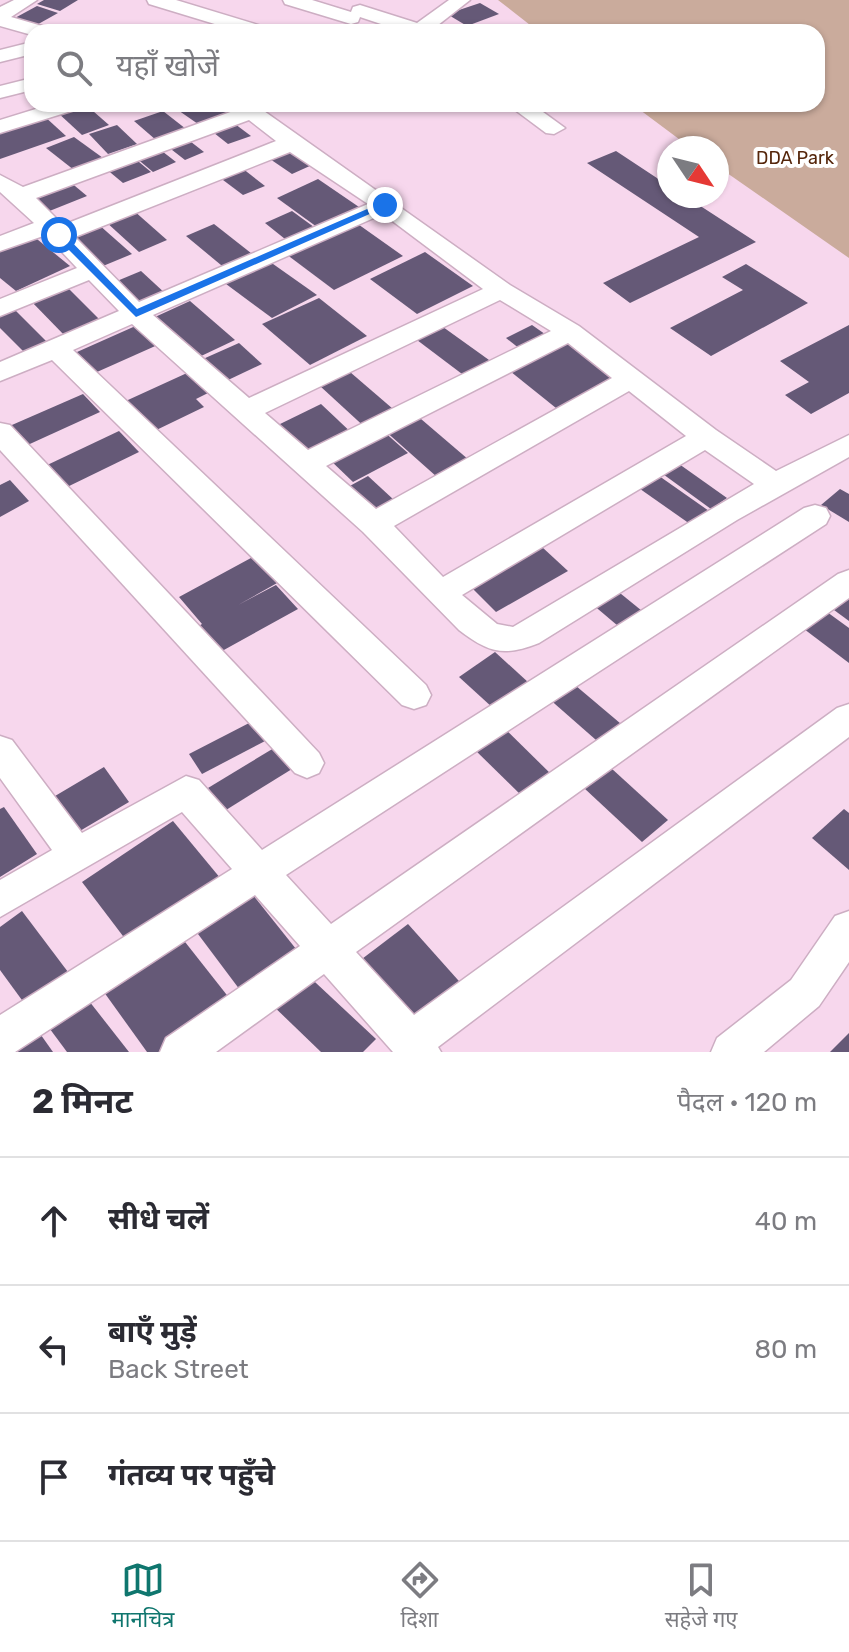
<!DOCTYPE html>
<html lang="hi">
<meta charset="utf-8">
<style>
body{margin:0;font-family:Rubik,"Noto Sans Devanagari",sans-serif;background:#f7f7f7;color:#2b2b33}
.compass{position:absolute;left:657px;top:136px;width:72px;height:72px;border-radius:50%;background:#fff;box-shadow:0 2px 6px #0004;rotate:125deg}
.stop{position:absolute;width:24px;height:24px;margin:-18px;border:6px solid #1a73e8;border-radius:50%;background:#fff}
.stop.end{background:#1a73e8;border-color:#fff;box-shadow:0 2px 8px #0008}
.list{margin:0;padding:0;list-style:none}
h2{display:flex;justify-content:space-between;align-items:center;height:104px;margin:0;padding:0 32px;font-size:34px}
h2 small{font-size:26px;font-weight:400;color:#7c7c81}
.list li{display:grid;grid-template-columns:52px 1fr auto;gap:24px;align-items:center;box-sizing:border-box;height:128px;padding:0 32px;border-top:2px solid #e1e1e2}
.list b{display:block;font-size:30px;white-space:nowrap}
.list p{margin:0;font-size:26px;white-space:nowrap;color:#7c7c81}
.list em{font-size:26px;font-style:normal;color:#7c7c81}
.icon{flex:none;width:44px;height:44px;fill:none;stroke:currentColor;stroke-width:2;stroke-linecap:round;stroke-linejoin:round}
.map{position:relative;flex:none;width:849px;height:1052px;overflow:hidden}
.search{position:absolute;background:#fff;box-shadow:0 2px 6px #0004;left:24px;right:24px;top:24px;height:88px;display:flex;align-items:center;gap:20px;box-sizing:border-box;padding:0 28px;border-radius:24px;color:#7c7c81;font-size:30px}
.sheet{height:488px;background:#fff}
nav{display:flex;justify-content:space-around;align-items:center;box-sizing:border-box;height:112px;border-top:2px solid #e1e1e2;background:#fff;font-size:22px;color:#7c7c81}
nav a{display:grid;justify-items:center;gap:4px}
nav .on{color:#0f766e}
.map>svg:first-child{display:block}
</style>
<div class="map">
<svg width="849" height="1052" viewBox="0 0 849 1052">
<rect width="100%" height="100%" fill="#f7d7ed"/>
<!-- green -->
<polygon fill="#caab9c" points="498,0 849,0 849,258 717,166 717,148 691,148 632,104 817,104 817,32 539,32"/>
<!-- building -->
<g fill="#655977">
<polygon points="44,0 78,0 60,11 37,4"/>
<polygon points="480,3 499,14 467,26 447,14"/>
<polygon points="37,6 58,13 33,27 13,19"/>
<polygon points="80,104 85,104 109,125 82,135 57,112"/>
<polygon points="185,104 218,104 229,112 198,124 175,108"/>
<polygon points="163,111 186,129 156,140 134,121"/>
<polygon points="43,115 66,136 0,159 0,130"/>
<polygon points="231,121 251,136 228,144 209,129"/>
<polygon points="117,125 137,144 108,154 89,134"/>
<polygon points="74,137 103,158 74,170 46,148"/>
<polygon points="186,138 204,152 185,160 167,146"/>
<polygon points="158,148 176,162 153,172 135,157"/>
<polygon points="290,150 312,165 292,174 270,159"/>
<polygon points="616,151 669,186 669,196 685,196 756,242 630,303 603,283 699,237 587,163"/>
<polygon points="133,157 151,172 123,183 105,168"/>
<polygon points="242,168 265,186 243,195 219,177"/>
<polygon points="318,179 359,207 317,227 277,198"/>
<polygon points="69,181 87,196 47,212 29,196"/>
<polygon points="133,210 167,240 139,252 105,221"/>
<polygon points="292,211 318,230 290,243 265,223"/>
<polygon points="355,222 403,256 334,290 286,254"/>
<polygon points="98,224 132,254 103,266 69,236"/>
<polygon points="214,224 256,257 227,270 186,236"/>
<polygon points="32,235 70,266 16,291 0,278 0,249"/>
<polygon points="425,252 473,286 417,314 370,279"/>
<polygon points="266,259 317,295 272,318 222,281"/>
<polygon points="746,264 808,303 711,356 670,328 743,290 722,277"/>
<polygon points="141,271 167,295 144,305 117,281"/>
<polygon points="64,284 102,322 66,337 29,299"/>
<polygon points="319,298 367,336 310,365 262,324"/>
<polygon points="190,301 235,340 199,357 155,317"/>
<polygon points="14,309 49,344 26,354 0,328 0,315"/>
<polygon points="140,324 162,343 88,376 68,356"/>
<polygon points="532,325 552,339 525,353 506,338"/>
<polygon points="849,325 849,393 811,414 785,395 809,382 780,361"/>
<polygon points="443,327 496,365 470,380 417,340"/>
<polygon points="568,337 624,380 561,412 505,367"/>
<polygon points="239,343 262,364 226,381 203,359"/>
<polygon points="350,372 400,415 369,431 320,386"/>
<polygon points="187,373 208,393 196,399 204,407 146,435 117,405"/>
<polygon points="83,394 100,412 21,448 5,428"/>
<polygon points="321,404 356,437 313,459 278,425"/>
<polygon points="414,413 469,460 437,477 383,429"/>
<polygon points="382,430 408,453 353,482 328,458"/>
<polygon points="119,431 139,452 63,489 43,467"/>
<polygon points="672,459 727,498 711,509 656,469"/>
<polygon points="652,471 709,511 690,524 633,484"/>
<polygon points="368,476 394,500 374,511 348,487"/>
<polygon points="10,480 29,501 0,517 0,485"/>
<polygon points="840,489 849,494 849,522 821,505"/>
<polygon points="542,547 568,571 496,612 471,587"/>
<polygon points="262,552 286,578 238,605 276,585 298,609 213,656 192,630 202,624 179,597"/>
<polygon points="615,589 647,615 624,631 592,604"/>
<polygon points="849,597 849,621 834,610"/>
<polygon points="827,612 849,628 849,663 804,629"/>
<polygon points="495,652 529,683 493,708 459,677"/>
<polygon points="569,680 627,729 604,747 547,697"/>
<polygon points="253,721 267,740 202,774 189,754"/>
<polygon points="501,725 554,777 524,798 472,747"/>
<polygon points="274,748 292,769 226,810 208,788"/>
<polygon points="104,767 129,802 73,835 50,799"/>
<polygon points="611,768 668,820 642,842 584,788"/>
<polygon points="4,807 37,854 0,877 0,809"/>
<polygon points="844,809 849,813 849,870 812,838"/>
<polygon points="173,821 221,879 129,944 82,882"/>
<polygon points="245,885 300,954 243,994 189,922"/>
<polygon points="22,911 71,976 27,1007 0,970 0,927"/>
<polygon points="408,924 466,989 416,1030 358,962"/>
<polygon points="178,933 230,999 160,1052 147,1052 101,988"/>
<polygon points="301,969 376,1039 363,1052 321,1052 267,1000"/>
<polygon points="82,992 129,1052 67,1052 44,1021"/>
<polygon points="36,1028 53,1052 5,1052"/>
<polygon points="849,1033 849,1052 830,1052"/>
</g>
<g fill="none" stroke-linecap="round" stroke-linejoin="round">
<defs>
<g id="minor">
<polygon points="14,0 37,0 11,17 49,28 52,32 32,32 32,35 0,26 0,7"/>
<polygon points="147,0 176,0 268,28 271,32 241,32 149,4"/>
<polygon points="283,0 312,0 351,12 353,7 360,5 417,23 449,0 470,0 433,29 435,32 405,32 360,17 358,22 351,24 285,4"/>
<polygon points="32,42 32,54 0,62 0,50"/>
<polygon points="32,78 32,90 0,98 0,86"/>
<polygon points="52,104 85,104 81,108 0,133 0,120"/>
<path d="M230,104H254L510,285L579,326L716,430L776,471L849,435V457L737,520L539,643C504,657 489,653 459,630L363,532L132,324L73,350L426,685L431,695L426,705L414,709L402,705L52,360L0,381V362L119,311L89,280L0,316V299L77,268L46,235L0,251V236L34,223L0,192V175L23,187L236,110ZM249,120L276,141L63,225L36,198ZM290,152L368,204L139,302L75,237ZM383,214L483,289L249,398L153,315ZM500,300L551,331L308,450L265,413ZM568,343L612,378L376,509L326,466ZM629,391L686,436L443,577L394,526ZM705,450L754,484L513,627L497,624L462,595Z"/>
<polygon points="507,104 532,104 565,128 554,134 546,133"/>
<polygon points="0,423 10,425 319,753 324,763 319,773 307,778 295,773 0,450"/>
<polygon points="815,505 826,508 830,516 826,524 286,875 331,924 838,574 849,570 849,598 356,952 414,1015 837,708 849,704 849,737 438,1047 441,1052 393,1052 324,974 216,1052 160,1052 166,1038 300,946 255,895 15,1052 0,1052 0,1015 232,869 182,812 0,917 0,880 52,850 0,778 0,736 12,740 82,833 186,776 199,780 262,850 804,508"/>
<polygon points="849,911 849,962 819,1006 764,1052 711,1052 717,1038 791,980 835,916"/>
</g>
</defs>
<!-- minor casing -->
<use href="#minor" stroke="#cdaec3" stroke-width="3"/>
<!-- minor -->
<use href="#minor" fill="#fff" fill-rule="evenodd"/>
</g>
<!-- route -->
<polygon fill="#1a73e8" points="381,203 390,205 136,317 54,235 63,233 137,309"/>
<g text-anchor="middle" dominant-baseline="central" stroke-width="8" stroke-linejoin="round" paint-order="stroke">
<!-- far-park labels -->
<g font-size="18" fill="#55260b" stroke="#fff">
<text x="795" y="158">DDA Park</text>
</g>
</g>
</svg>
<svg class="compass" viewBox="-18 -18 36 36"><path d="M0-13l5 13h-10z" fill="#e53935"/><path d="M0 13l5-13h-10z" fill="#7c7c81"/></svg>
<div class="stop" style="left:59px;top:235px"></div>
<div class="stop end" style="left:385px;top:205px"></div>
<div class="search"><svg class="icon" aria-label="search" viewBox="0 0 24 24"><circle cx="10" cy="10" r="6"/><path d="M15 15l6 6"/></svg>यहाँ खोजें</div>
</div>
<section class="sheet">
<h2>2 मिनट<small>पैदल · 120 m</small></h2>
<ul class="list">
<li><svg class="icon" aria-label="ahead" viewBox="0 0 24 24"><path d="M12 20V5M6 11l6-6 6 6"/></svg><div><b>सीधे चलें</b></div><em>40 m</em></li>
<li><svg class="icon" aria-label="left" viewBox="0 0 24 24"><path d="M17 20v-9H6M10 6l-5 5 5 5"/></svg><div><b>बाएँ मुड़ें</b><p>Back Street</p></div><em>80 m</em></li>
<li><svg class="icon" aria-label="arrive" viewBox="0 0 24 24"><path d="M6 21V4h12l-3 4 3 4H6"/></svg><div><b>गंतव्य पर पहुँचे</b></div></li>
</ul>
</section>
<nav>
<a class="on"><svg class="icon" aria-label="map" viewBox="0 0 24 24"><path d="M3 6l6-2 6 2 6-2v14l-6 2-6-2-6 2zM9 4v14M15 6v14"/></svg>मानचित्र</a>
<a><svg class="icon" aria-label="directions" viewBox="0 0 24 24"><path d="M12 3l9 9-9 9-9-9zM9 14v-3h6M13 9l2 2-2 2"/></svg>दिशा</a>
<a><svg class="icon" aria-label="saved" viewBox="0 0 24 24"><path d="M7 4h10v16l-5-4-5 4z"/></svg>सहेजे गए</a>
</nav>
